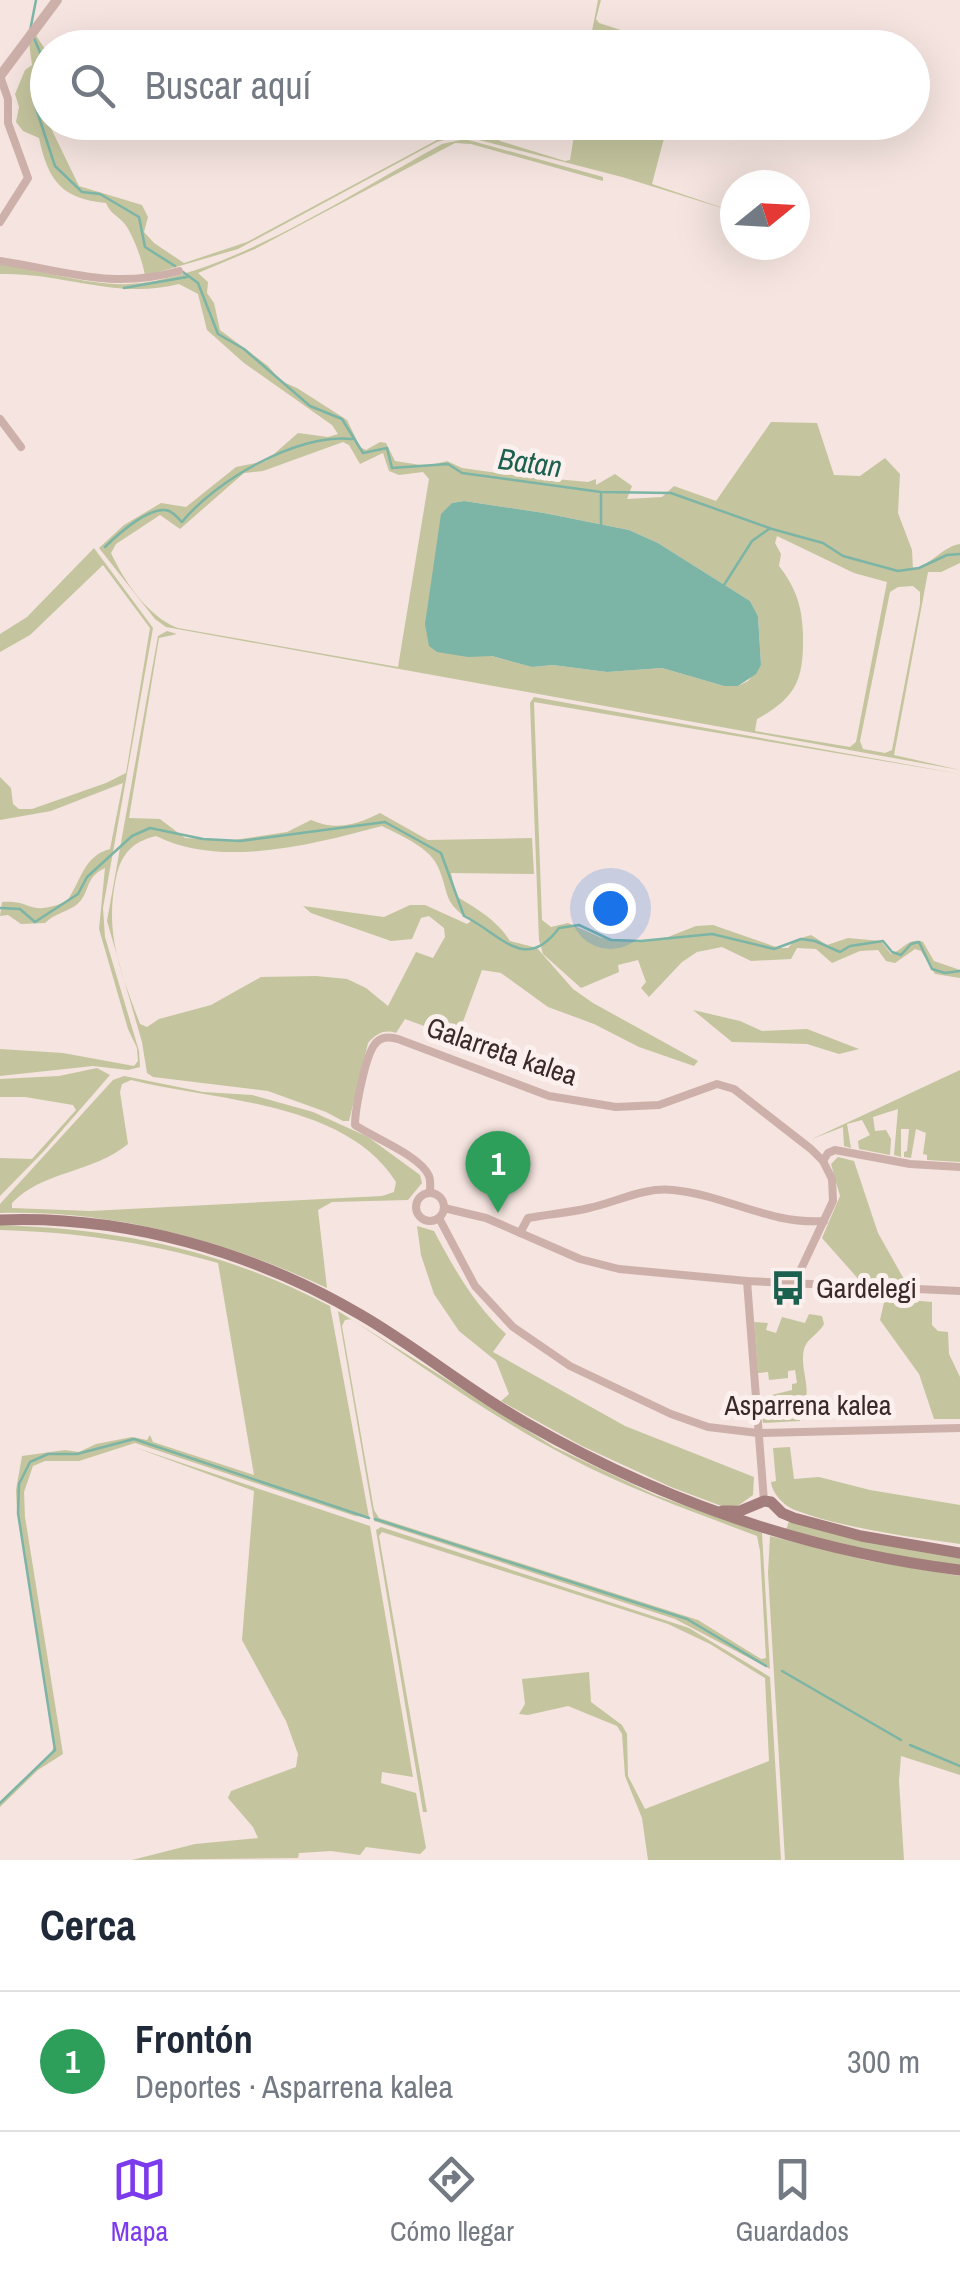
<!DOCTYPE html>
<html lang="es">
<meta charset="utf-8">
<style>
body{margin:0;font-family:"Archivo Narrow",sans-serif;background:#f2f2f3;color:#1f2937}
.compass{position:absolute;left:720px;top:170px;width:90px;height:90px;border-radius:50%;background:#fff;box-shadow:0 10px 40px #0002;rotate:72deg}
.you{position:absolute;left:610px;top:908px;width:35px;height:35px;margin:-25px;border:8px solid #fff;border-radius:50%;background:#1a73e8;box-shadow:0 0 0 15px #1a73e833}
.badge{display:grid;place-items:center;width:65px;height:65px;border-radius:50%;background:#7c3aed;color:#fff;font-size:32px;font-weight:700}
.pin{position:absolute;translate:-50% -82px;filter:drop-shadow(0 2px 5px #0008)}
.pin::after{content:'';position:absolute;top:52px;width:35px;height:30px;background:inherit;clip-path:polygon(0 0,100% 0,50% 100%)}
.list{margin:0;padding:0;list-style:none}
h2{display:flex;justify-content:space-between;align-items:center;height:130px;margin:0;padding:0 40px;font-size:42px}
h2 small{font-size:32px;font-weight:400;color:#747a83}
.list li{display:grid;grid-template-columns:65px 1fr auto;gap:30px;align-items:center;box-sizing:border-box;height:140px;padding:0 40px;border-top:2px solid #e0e1e3}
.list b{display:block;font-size:38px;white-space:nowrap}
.list p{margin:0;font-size:32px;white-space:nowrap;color:#747a83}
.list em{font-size:32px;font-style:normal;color:#747a83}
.icon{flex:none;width:55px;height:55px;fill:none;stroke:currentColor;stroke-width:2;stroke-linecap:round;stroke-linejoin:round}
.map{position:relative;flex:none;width:960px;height:1860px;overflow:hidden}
.search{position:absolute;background:#fff;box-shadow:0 10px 40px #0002;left:30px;right:30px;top:30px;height:110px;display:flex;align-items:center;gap:25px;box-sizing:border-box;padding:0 35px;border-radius:55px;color:#747a83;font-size:38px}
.sheet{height:270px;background:#fff}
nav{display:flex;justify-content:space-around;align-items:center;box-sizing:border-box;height:140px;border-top:2px solid #e0e1e3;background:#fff;font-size:28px;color:#747a83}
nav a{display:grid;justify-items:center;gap:5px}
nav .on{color:#7c3aed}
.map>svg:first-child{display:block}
</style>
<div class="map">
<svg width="960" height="1860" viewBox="0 0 960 1860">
<rect width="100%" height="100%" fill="#f5e4df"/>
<!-- green -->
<g fill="#c4c59e" fill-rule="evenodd">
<polygon points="598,0 601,0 596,19 599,23 674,47 589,47"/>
<path d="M35,34L47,52V85L43,98L48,122L79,186L142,205L148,217L144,232L154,243L184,263L247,242L437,140L461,133L484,137L478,123L500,141L565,161L570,160L576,123H668L652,184L735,212L622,177L460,135L437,142L238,249L145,276C143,262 132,231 123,222C115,214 110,213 106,203C61,199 48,180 39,138L23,131L16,122L19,107L15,94L25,70L32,65L29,43Z"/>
<path d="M465,139L603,177V181L471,144L455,143L255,249L198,273L208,282L207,293L214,303L220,330L268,366L281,381L297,388L347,420L360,447L366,450L380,442L386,443L395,461L427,466L447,461L462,468L512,475L588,482L596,479V485L615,474L632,486L627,499L662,497L674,486L716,501L771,422L817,423L834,475L860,476L885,458L900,474L898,513L912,550L913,570C931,564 946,545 960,544V563L941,572H928L894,755L960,770L166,627L155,619L99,548L124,525L161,503L186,507L236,467L266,461L298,433L328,437L338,434L332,425L244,363L207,330L198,294L179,284C117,300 62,272 0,274V264C39,270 91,286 129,284C224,279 357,190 442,144ZM343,442L349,445L360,464L383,453L389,471L399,475L423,472L429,479L398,667L178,628C148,617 124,581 111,553L116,544L160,515L180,529L244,473L263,471ZM464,501L544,513L629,530L658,543L750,601L758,616L761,665L748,681L738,686H724L662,668L607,672L553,665L532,667L492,656L452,503ZM777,536L854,573L887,582L856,742L850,747L755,731L757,719C797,697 804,679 803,633C802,606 796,588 779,566L781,554L775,543ZM913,586L920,592V604L892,750L885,753L863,749L860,741L890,592L898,587Z"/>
<path d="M94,548L153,628L103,908L105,937L139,1051L140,1067L128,1070L93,1066L0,1076V1049L63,1053L134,1066L138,1061L137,1048L128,1029L99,929L105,868C83,878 91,895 75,906C64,913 54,914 45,923L21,924L8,915L0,916L2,902C33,899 28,918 67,901C80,883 84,855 110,849L123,783L51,811L0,820V777L11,788L13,804L19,809H32L106,783L126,773L150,628L103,565L30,635L0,652V634L27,617Z"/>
<path d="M167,631L177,634L159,638L129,818L160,819L185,838L234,840L287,832L311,820C336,831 356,825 380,813L428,840L532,838L534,874L451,873L456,896C477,909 497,920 510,941L537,948L573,989L593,1003L698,1061L694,1066L639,1047L594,1024L548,1007L501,973L482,970L457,1038L405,1019L396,1033C384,1029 376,1034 368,1043L349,1121H343L326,1112L268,1091L153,1077L147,1073L142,1042L107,921L158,636ZM382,826C402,836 431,848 439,869C450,897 443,902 471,921L467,924L425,905H410L384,917L303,906L311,913L391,941L412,939L421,918L429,916L444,928L445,937L433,958L416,952L388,1006L366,988L347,979L316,976L261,977L211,1005L159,1019L147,1027L140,1024C121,972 104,934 116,878C121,855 131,842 156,836C222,869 314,844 382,826Z"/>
<path d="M534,697L960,774L534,702L542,920L551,927L568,923L602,938L646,941L668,937L696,926L713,925L779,948H788L795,940L811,935L827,945L848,938L881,941L891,954C904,950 908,937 923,942L934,961L960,970V978L935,974L921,951L915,949L895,963L886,961L878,950L860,951L832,963L816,949L797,948L791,959L751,961L722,947L697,952L682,962L649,997L641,988L646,982L638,960L618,965L619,972L581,988L543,954L539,940L530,703Z"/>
<polygon points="693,1010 740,1021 762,1031 807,1029 859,1049 839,1054 807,1044 732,1042"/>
<polygon points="97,1068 110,1075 44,1151 0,1196 0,1158 32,1159 76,1110 73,1105 25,1097 0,1097 0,1079 59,1076"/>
<polygon points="960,1070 960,1162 927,1160 927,1155 923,1154 926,1133 916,1129 911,1158 904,1157 904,1152 907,1151 909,1129 901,1129 901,1157 894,1155 898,1109 873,1117 875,1131 886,1130 891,1139 890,1155 859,1149 858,1141 870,1135 862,1120 847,1124 851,1148 844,1146 843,1127 812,1139"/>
<path d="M124,1076L203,1092L252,1095L313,1112L368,1137L420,1175L422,1183L408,1200L332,1202L318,1210L327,1288C224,1240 114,1210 0,1213V1204L113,1080ZM131,1080C215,1101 345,1101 396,1182L394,1192L382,1196L90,1211L12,1208V1203C42,1171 93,1173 128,1144L120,1092L122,1084Z"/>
<polygon points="838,1157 854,1161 878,1233 905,1281 861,1282 822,1238 840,1196 831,1164"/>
<path d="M0,1225C120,1229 223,1250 330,1306L369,1517L355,1516L135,1443L79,1461H45L33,1466L24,1492L25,1517L63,1754L38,1770L0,1807V1802L51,1754L54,1746L17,1510L16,1490L22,1456L65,1450L79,1452L96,1444L132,1437L147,1440L150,1435L153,1442L254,1475L218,1263C145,1242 75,1232 0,1230Z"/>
<path d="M417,1226L434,1231C455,1270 473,1303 506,1334L493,1352L625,1426L754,1477L753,1495L739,1505L724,1507L671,1487L582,1446L501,1401L509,1394L496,1361L459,1331L434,1294L421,1255Z"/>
<polygon points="885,1298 932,1302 932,1325 938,1331 948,1332 949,1354 960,1377 960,1419 934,1419 919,1374 880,1320"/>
<path d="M338,1311L554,1447L655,1495L762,1533L770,1669L675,1619L374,1521ZM351,1319C424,1367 494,1419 572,1459C631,1490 694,1512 757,1536L760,1551L766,1658L761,1659L698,1620L379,1518L374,1510L342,1326L345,1320Z"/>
<path d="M809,1314L822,1316L824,1324C819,1334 807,1338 804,1349C800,1366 809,1383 806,1399L798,1401L800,1421L763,1423L760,1398L792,1390V1384L797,1383L795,1370L788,1371V1378L769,1380L768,1372L758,1373L754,1322L768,1323L766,1330L776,1333L782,1317L805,1323Z"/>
<polygon points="134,1447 370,1526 413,1777 382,1772 381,1783 416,1793 426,1848 420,1854 366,1847 360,1855 331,1851 299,1853 298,1858 132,1860 195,1844 258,1838 253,1827 228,1798 231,1791 296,1767 298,1754 286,1721 242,1640 254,1491"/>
<path d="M790,1447L794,1479L819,1477L870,1490L960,1505V1544C910,1537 842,1528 795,1510C784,1506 772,1493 771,1482L776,1481L773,1448Z"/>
<polygon points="789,1521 960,1557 960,1566 877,1552 786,1530"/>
<polygon points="381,1527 689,1628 770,1677 781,1860 648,1860 642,1818 625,1776 622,1734 617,1726 568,1706 528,1715 519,1714 525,1704 522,1679 589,1672 591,1702 622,1725 627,1734 628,1776 645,1809 769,1761 765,1678 710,1644 668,1624 382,1532 379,1536 427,1812 423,1812 376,1530"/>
<polygon points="770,1536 865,1560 960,1576 960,1775 901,1756 899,1781 904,1860 785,1860 768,1573"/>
</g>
<!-- water -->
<polygon fill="#7cb4a6" points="464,501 544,513 629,530 658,543 750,601 758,616 761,665 756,674 738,686 724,686 662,668 607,672 553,665 532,667 492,656 468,657 437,652 429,646 425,624 441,514 452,503"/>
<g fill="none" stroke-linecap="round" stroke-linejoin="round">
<!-- stream -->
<g stroke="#7cb4a6" stroke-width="2.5">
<polyline points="30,31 36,0"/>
<polyline points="34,38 45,64 35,105 55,166 82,192 100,194 139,217 145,247 175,266"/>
<polyline points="183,272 198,283 218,334 244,349 310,406 342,419 363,453 387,448 392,468 448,464 462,473 601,492 671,493 772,529 823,543 843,556 898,571 919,568 947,555 960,554"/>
<polyline points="124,288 187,277"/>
<polyline points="601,494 601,526"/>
<path d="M105,547C117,535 151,504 169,511C174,513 178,518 182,522C216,480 298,433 352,439"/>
<polyline points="724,585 752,541 769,529"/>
<path d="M0,908L20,909L35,922L78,894L87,877L132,836L150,828L203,839L240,841L385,822L441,853L464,916C501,934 525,974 559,928L579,925L611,940L641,941L712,934L774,949L801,939L815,941L840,952L850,946L883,941L892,952L901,955L911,944L919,942L932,969L945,973L960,971"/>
<polyline points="375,1519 687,1619 766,1666"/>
<polyline points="782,1671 901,1740"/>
<polyline points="910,1745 960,1766"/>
<polyline points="0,1803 55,1750 18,1513 19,1484 30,1462 48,1454 77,1454 134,1439 369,1518"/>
</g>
<!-- minor -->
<g stroke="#ceb0aa" stroke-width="8">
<polyline points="0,222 28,178 8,123 8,99 0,76"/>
<path d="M0,261C67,271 111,290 179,271"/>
<polyline points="0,419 21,447"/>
<polyline points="823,1161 828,1153 835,1150 910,1164 960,1167"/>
<circle cx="430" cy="1207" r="14"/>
<path d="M430,1193C430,1187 431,1181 429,1176C421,1156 372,1137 355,1125C355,1110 365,1056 375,1044C381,1036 389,1037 398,1039L549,1096L616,1107L659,1105L717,1084L734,1089L811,1149L823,1161L832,1179L833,1201L794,1284"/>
<polyline points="444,1208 486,1218 580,1259 619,1269 747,1281 960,1291"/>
<polyline points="439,1218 475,1286 513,1327 570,1366 671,1414 708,1427 758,1433 960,1428"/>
<path d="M520,1233L528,1218C548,1214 569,1213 589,1208C617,1202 643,1187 673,1190C726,1195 770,1225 824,1221"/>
<polyline points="747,1281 764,1501"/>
</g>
<!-- tertiary -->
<polyline stroke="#ceb0aa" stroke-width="10" points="0,76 57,0"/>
<!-- secondary -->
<g stroke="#a27d7b" stroke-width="11">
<path d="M0,1220C125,1215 254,1252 361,1315C418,1348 469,1391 526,1423C660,1500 807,1551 960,1570"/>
<polyline points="722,1511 740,1511 764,1501 771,1502 782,1513 794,1518 861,1536 960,1553"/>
</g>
</g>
<!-- icons -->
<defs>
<symbol id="bus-bare" viewBox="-9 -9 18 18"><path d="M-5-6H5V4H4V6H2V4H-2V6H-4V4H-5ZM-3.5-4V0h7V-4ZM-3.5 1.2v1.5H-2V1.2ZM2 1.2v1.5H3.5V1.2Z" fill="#1c6050" stroke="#fbf0ed" stroke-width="2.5" paint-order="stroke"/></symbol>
</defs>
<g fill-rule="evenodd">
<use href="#bus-bare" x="763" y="1263" width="50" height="50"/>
</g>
<g text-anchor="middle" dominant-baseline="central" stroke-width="10" stroke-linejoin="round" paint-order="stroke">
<!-- street labels -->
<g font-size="28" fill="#3b2a2a" stroke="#fbf0ed">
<text transform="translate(502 1051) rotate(19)">Galarreta kalea</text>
<text x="808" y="1405">Asparrena kalea</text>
</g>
<!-- poi labels -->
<g font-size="28" fill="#3b2a2a" stroke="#fbf0ed" text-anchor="start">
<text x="816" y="1288">Gardelegi</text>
</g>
<!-- water labels -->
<g font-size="30" font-style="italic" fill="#1c6050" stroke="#fbf0ed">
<text transform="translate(530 462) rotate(8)">Batan</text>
</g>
</g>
</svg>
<svg class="compass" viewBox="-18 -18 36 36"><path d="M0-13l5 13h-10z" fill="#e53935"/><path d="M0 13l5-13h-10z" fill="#747a83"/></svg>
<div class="you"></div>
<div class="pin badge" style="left:498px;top:1213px;background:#2e9e5b">1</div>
<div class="search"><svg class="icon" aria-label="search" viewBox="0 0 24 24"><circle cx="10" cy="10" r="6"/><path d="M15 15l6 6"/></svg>Buscar aquí</div>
</div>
<section class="sheet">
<h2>Cerca<small></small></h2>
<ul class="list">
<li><span class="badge" style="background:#2e9e5b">1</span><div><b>Frontón</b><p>Deportes · Asparrena kalea</p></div><em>300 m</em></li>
</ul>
</section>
<nav>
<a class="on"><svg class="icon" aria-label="map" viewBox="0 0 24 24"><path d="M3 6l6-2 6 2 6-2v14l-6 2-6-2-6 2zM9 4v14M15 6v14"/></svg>Mapa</a>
<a><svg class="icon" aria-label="directions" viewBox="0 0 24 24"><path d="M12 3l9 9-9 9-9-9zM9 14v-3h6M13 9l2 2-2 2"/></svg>Cómo llegar</a>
<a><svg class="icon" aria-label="saved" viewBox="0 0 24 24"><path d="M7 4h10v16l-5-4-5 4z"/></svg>Guardados</a>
</nav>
